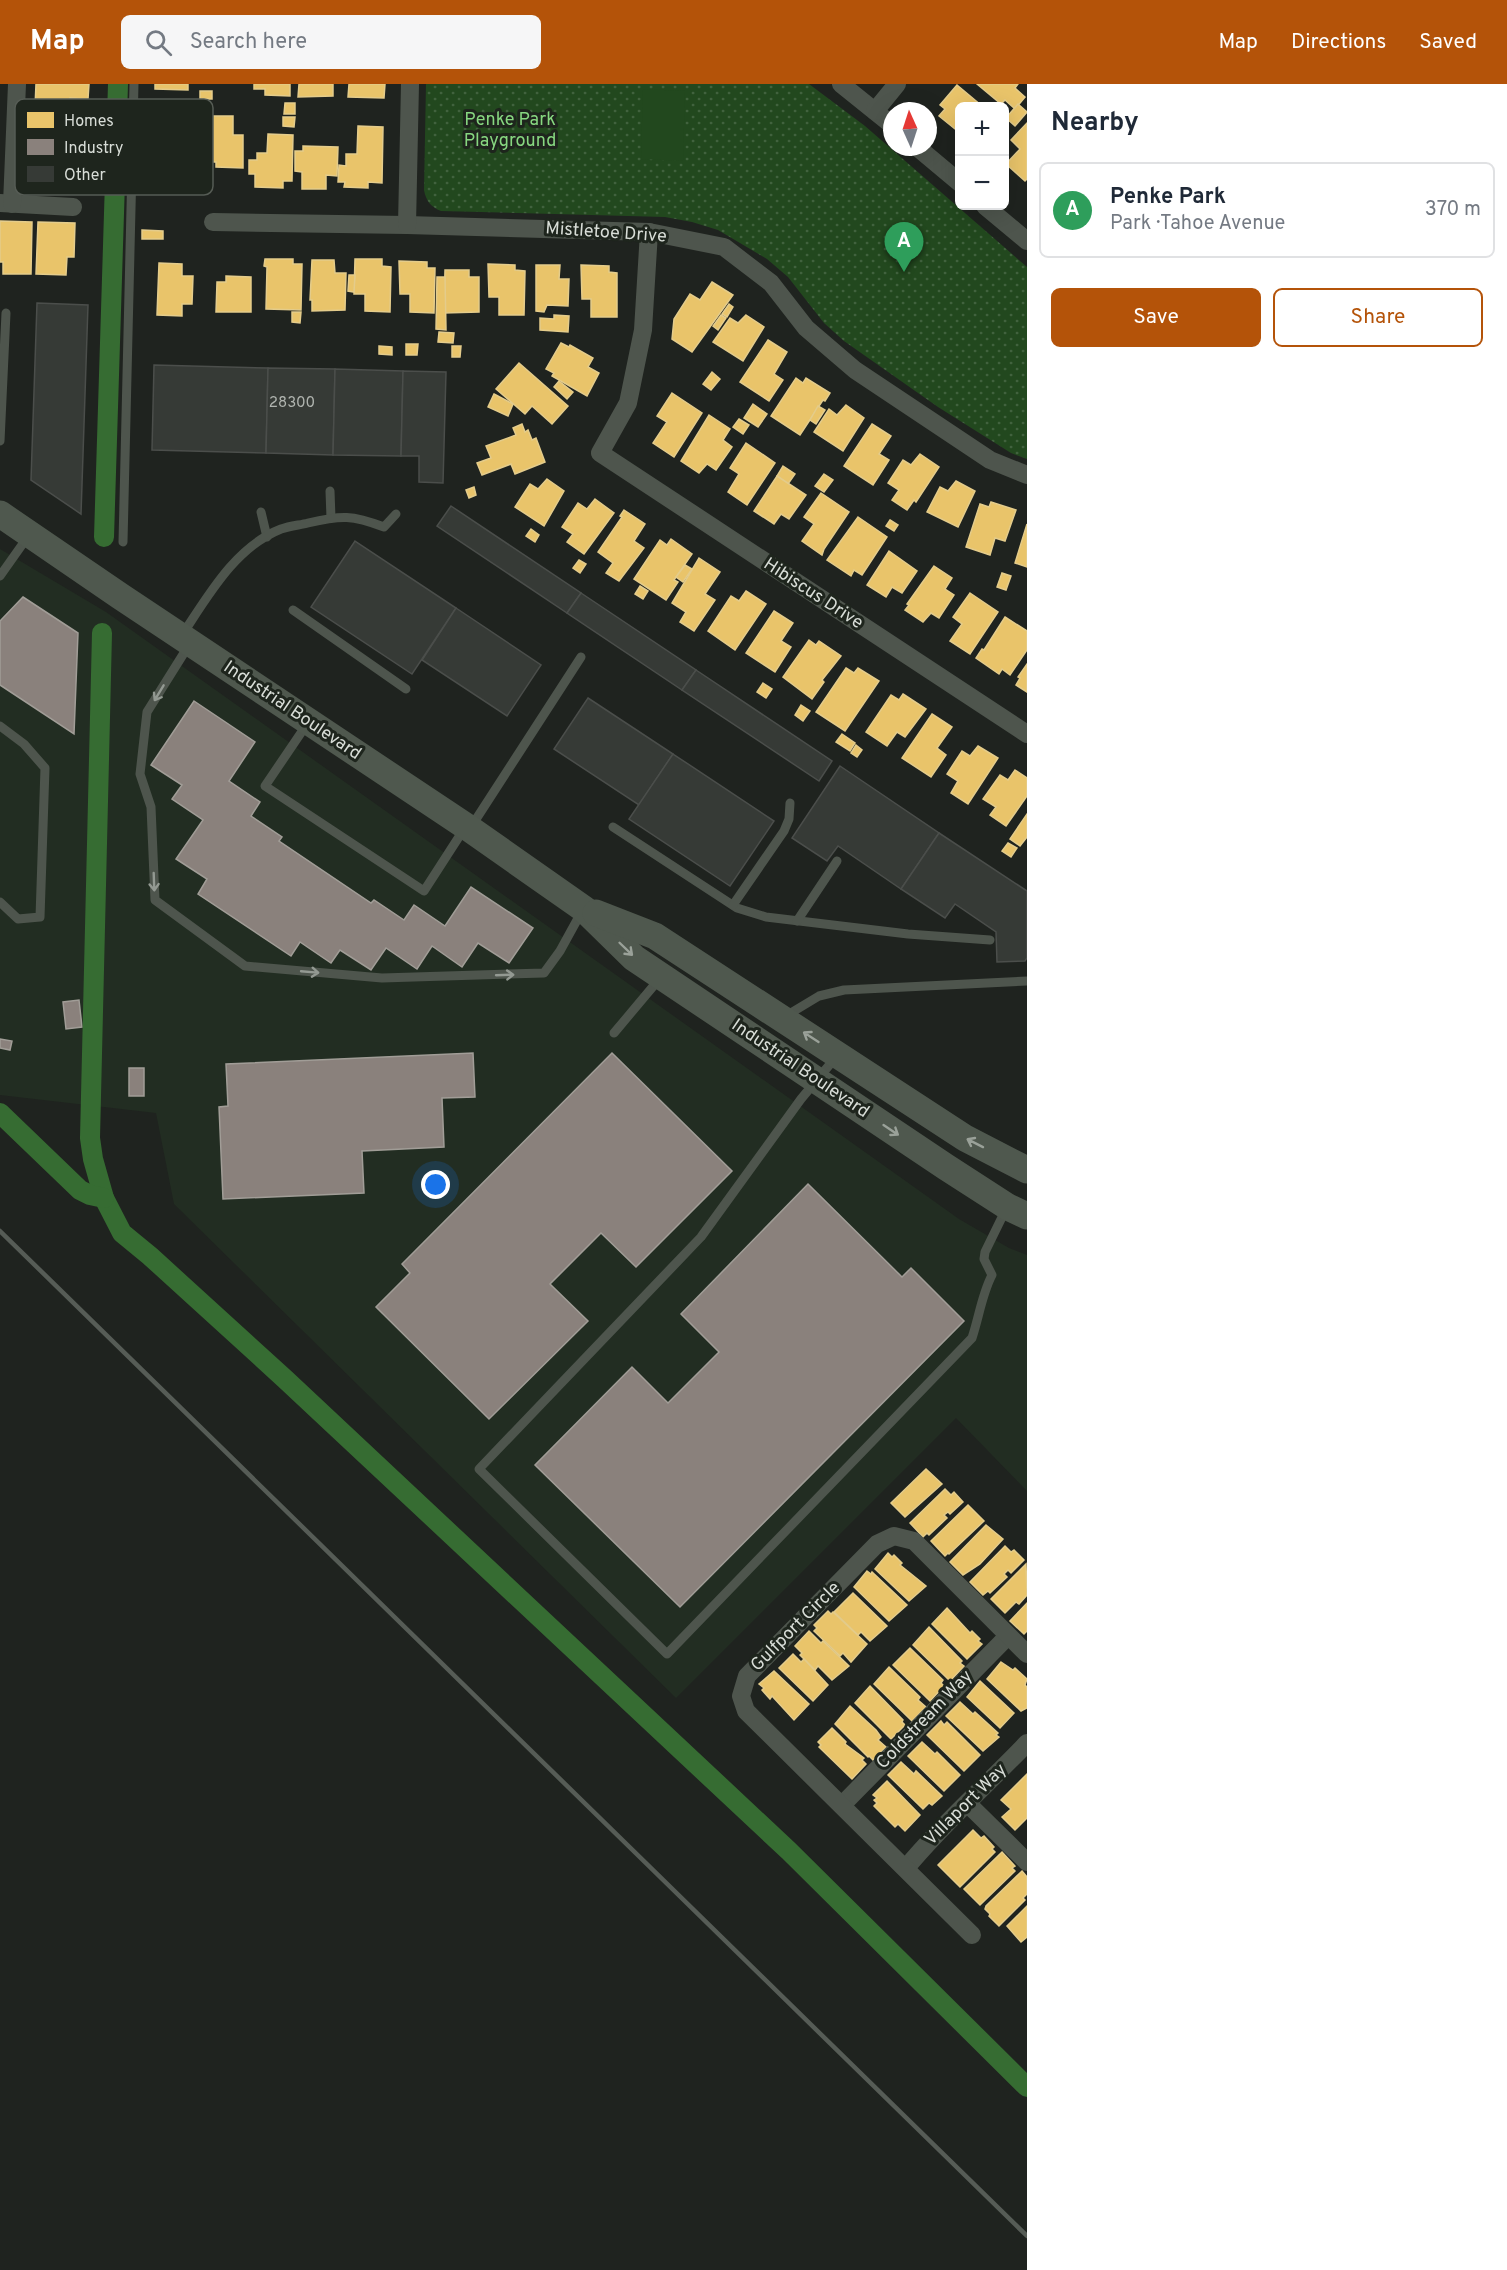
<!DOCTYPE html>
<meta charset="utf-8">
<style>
body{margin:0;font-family:Overpass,sans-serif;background:#f6f6f7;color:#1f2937}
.controls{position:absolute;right:18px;top:18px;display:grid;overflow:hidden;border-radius:9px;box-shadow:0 6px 24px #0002}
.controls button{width:54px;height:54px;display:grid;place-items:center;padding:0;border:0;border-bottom:2px solid #e0e1e3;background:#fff;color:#1f2937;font:30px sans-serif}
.compass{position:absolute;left:883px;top:18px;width:54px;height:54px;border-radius:50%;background:#fff;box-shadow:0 6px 24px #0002;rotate:357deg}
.you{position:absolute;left:436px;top:1101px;width:21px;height:21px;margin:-15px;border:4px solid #fff;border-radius:50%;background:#1a73e8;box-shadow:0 0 0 9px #1a73e833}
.badge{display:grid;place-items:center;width:39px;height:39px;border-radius:50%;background:#b45309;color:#fff;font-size:20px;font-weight:700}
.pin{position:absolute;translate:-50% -50px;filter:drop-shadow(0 2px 3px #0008)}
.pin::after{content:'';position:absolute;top:32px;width:21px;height:18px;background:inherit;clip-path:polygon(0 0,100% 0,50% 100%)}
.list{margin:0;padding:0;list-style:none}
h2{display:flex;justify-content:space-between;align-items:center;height:78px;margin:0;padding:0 24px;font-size:26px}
h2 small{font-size:20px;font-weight:400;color:#747a83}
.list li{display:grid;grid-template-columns:39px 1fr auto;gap:18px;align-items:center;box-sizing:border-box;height:96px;margin:0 12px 12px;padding:0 12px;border:2px solid #e0e1e3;border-radius:9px}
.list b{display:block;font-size:22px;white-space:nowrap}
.list p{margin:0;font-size:20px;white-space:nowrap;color:#747a83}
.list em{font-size:20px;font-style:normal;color:#747a83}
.actions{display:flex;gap:12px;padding:18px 24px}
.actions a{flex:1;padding:14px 0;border:2px solid #b45309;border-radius:9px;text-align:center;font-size:21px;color:#b45309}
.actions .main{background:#b45309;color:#fff}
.icon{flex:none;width:33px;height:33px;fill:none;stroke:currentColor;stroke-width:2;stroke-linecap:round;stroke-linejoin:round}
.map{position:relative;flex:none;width:1027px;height:2186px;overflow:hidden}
header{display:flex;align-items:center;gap:36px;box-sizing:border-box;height:84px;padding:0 30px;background:#b45309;color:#fff}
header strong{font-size:28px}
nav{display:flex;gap:33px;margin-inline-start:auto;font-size:21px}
.search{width:420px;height:54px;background:#f6f6f7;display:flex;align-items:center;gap:15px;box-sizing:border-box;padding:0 21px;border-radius:9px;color:#747a83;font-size:22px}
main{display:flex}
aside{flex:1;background:#fff}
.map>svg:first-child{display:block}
</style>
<header>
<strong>Map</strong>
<div class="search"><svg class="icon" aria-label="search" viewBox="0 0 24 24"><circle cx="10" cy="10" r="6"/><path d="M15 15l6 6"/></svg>Search here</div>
<nav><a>Map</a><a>Directions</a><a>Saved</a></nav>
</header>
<main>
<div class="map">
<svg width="1027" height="2186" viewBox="0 0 1027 2186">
<defs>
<pattern id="park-dots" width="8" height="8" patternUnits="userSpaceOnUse" patternTransform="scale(1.5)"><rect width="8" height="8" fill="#22481e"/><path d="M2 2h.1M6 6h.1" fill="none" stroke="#41623e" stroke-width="1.8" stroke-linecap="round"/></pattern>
</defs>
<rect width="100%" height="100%" fill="#1f231f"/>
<!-- built -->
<polygon fill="#222d22" points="0,465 106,528 959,1135 1009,1164 1027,1171 1027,1407 956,1334 676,1614 174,1120 156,1029 0,1011"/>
<!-- park -->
<path fill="url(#park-dots)" d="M426,0H809L865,42L1027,183V375L1011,369L938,323L844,257L824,239L788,193L767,175L718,146L692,138L665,133L441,127C431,123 426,117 424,106Z"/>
<!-- pitch -->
<polygon fill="#22481e" points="643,5 685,7 683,77 641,75"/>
<!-- homes -->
<g fill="#e9c46a" stroke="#e4cc8b" stroke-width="1.5">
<polygon points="36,0 89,0 88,15 70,14 70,25 35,23"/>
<polygon points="155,0 188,0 188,6 155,5"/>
<polygon points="254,0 290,0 290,12 265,11 265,5 254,5"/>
<polygon points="299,0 333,0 333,12 298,13"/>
<polygon points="349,0 385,0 384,14 348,13"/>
<polygon points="977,0 1018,0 1015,4 1025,13 1015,25 1005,16 1001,20"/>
<polygon points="957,1 982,22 960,22 960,49 939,32 945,25 940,21"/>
<rect x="200" y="7" width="12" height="8"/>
<polygon points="285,19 295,19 295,30 284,30"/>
<polygon points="1018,20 1027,28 1015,42 1006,34"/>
<polygon points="208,32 233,32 233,51 243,51 243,84 216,83 216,78 207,78"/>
<polygon points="283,33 295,33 294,43 283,42"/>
<polygon points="1027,39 1027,95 1025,97 1006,80 1020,65 1011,56"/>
<polygon points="358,42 383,43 382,99 368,98 368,104 344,103 345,98 338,98 339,81 346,82 346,70 357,70"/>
<polygon points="268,50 293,51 292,97 283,97 283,104 255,103 255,90 249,90 249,76 257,76 257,69 267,69"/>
<polygon points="303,62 338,63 337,92 326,91 326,105 302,105 302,88 295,87 295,67 303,67"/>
<polygon points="0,137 32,138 31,190 3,190 3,178 0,178"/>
<polygon points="38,138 75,139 74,173 67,173 66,191 36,190"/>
<polygon points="142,146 163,147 163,155 142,155"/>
<polygon points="265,175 293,175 293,180 302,180 301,226 266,225 267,183 264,182"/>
<polygon points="355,175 382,175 382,182 391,183 390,228 365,227 365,210 354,210"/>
<polygon points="312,176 334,176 335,189 346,189 345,226 312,227 312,216 310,216"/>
<polygon points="399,177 427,178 427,184 435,184 434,229 410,228 410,210 400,210"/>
<polygon points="159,179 182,180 182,192 193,192 192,220 182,220 182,232 157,231"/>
<polygon points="488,180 515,181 515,186 525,187 524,231 499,231 499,213 489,213"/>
<polygon points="536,181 560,181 559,195 569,195 568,222 547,221 544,228 536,227"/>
<polygon points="581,181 609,182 609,188 617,189 617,233 591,233 591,215 582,215"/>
<polygon points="445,186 469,186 469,193 479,193 479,228 444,229"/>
<polygon points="349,191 355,191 354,208 348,207"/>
<polygon points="226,192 251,193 251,228 216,228 217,198 226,198"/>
<polygon points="437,193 445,193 446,246 436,245"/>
<polygon points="712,198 733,211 692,268 672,255 674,235 690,210 700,216"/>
<polygon points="729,220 733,223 727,233 722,230"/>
<polygon points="292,228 301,228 300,239 292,238"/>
<polygon points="554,231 569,232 568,248 540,246 540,234 554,235"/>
<polygon points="721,231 726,234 718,246 713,242"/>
<polygon points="746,231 764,243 743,277 713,258 730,234 738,239"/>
<polygon points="439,248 454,249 453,259 438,258"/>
<polygon points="768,256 787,268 774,290 783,296 769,317 740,298"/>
<polygon points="561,259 569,263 570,261 593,274 588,283 599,289 587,312 552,292 554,289 546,285"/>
<polygon points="406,260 418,260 417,271 406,271"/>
<polygon points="379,262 392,263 392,271 379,270"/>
<polygon points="452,262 461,262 460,273 452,273"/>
<polygon points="519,279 568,322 552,340 532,322 525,330 496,305"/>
<polygon points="712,288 720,295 711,306 703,300"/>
<polygon points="796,294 803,299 806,294 830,309 825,317 823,316 800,351 771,332"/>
<polygon points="559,297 573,308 567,315 554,303"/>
<polygon points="672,309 702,329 674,373 653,359 667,338 657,332"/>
<polygon points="494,310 513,320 508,332 488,323"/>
<polygon points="753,320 767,330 758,343 744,334"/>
<polygon points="846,321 864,334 843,367 814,348 829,325 837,331"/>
<polygon points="818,322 825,326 816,340 810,336"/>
<polygon points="709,331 730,345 723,356 732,363 716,386 707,380 699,389 681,377"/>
<polygon points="739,335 749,341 743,350 733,343"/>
<polygon points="522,340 525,348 528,346 532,356 536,354 545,378 515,390 511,380 482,391 477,379 491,374 486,362 516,351 513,344"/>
<polygon points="872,340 891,352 879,370 889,376 873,401 844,382"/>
<polygon points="746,359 775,379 747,421 728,408 739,390 730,384"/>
<polygon points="920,370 939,383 916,418 914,416 907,426 892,416 899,406 888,399 903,376 911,381"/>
<polygon points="783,382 795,390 788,400 777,392"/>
<polygon points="824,390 833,396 824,408 815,402"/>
<polygon points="777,392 806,411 789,435 781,430 774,440 754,427"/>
<polygon points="547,395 564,407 544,442 515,423 530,400 538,405"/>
<polygon points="956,397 975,407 958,443 927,428 940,403 948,407"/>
<polygon points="474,403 476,411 469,414 466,406"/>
<polygon points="821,409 849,428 824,465 822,471 802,457 814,440 804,433"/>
<polygon points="595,415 614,429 584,470 567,458 573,450 562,443 578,419 587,425"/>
<polygon points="991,418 1016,426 1005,457 995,454 990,471 966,463 980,420 989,423"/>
<polygon points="624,426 645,440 634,457 644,464 619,497 606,489 613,479 598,468 622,433 620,432"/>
<polygon points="858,433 887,453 862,491 854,486 851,492 827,476"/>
<polygon points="890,436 898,441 894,447 886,442"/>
<polygon points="1027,440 1027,483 1015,479"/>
<polygon points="531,445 539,451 535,458 526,452"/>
<polygon points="671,455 692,470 674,496 678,498 666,516 634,495 660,456 667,461"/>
<polygon points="889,467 917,487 902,509 892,503 886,513 867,501"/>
<polygon points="699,474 720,488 705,510 715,516 694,547 680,538 686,528 672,519"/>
<polygon points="579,476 586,480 580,489 573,484"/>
<polygon points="685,481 692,485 683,498 676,493"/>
<polygon points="934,482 952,494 945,505 954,511 939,534 931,529 923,538 905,526 909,521 907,520"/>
<polygon points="1002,489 1011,492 1006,506 997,503"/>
<polygon points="640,502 648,507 643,515 635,510"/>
<polygon points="746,507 766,520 735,566 708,547 731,512 739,517"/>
<polygon points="970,509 998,528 970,570 950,557 962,540 953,533"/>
<polygon points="774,527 793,539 781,557 791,563 775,588 746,569"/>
<polygon points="1005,533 1027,547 1027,566 1010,591 1002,585 999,590 976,574 982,565 984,566"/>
<polygon points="809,556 816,561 819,557 841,572 822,596 824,598 812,615 783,593"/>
<polygon points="1027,580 1027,608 1016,601 1020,594 1018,593"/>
<polygon points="846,584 854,589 858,584 879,597 845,647 816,628"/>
<polygon points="763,599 772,605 766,614 757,608"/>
<polygon points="903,610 926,625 905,653 897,648 887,662 866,648 891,611 899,616"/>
<polygon points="801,621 810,627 803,637 795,631"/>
<polygon points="932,630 952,643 937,664 946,671 931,693 902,674"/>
<polygon points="842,650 855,659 850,667 836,658"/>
<polygon points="856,661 862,666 857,673 851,669"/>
<polygon points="978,662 998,674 968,720 951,709 958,697 947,690 962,667 970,672"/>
<polygon points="1015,686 1027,694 1027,712 1006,742 990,731 996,723 983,715 1000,691 1008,696"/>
<polygon points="1027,730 1027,753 1020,762 1010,755"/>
<polygon points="1008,759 1017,764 1011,773 1002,767"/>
<polygon points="926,1385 942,1400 905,1433 891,1419"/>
<polygon points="945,1405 951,1411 954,1408 963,1418 950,1430 948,1428 944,1431 947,1434 929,1451 927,1449 923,1453 910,1439"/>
<polygon points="968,1421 984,1437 949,1470 948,1469 945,1472 931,1457"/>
<polygon points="986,1441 1003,1455 980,1480 963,1491 950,1478"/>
<polygon points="1005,1462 1011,1468 1014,1466 1024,1476 1011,1489 1008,1486 1004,1490 1007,1493 990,1509 988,1507 983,1511 970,1498"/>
<polygon points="888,1469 892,1473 894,1471 902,1479 900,1481 926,1502 909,1517 875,1485"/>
<polygon points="1026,1480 1027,1511 1019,1520 1016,1518 1005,1529 991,1515"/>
<polygon points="867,1487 871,1490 872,1488 907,1521 889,1537 854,1503"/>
<polygon points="853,1509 887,1542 870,1557 861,1548 858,1551 834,1528"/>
<polygon points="1027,1519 1027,1547 1024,1550 1010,1537"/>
<polygon points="947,1524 970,1549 972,1547 980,1555 978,1557 982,1560 967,1575 932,1540"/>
<polygon points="828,1527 831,1530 833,1528 867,1560 851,1578 843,1569 840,1572 814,1547 817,1544 814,1541"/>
<polygon points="929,1543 962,1577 960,1579 964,1582 950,1597 913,1561"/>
<polygon points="809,1547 821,1559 823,1557 849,1582 832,1596 818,1582 815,1586 800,1571 802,1569 795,1562"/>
<polygon points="910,1564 943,1596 941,1599 944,1602 930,1617 893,1581"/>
<polygon points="793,1570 801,1578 804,1575 828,1601 813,1617 779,1584"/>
<polygon points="1001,1578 1013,1586 1015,1584 1027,1595 1025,1601 1027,1603 1027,1624 1021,1627 987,1595"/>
<polygon points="889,1583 920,1613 918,1616 926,1623 912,1637 874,1600"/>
<polygon points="774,1587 809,1620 794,1636 772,1612 770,1615 762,1606 764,1604 759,1600"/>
<polygon points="980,1597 1014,1629 1000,1644 967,1613"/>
<polygon points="870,1602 903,1636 902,1638 905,1641 891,1655 855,1619"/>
<polygon points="960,1618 973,1630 975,1628 998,1649 996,1651 999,1653 983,1667 946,1632"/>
<polygon points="850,1622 876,1646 881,1653 878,1656 886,1663 873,1676 869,1672 868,1673 835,1640"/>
<polygon points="941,1637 944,1641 947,1638 980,1671 964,1687 927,1651"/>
<polygon points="832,1644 846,1658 845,1660 864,1674 862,1676 866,1680 852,1695 819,1663 821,1661 818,1658"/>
<polygon points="922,1658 935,1670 937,1668 960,1691 944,1707 908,1672"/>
<polygon points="901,1678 914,1690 916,1687 942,1712 932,1721 929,1719 923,1725 888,1691"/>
<polygon points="1027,1690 1027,1734 1015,1746 1002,1733 1011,1725 1001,1716"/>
<polygon points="887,1697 920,1731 905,1747 898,1740 895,1743 874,1722 877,1719 874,1716 877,1714 873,1711"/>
<polygon points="973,1746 981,1754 984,1752 994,1763 992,1765 995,1768 960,1803 938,1781"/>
<polygon points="1002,1768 1015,1782 1012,1784 1015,1787 980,1821 964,1805"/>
<polygon points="1022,1787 1027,1793 1027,1810 1023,1814 1025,1816 999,1842 989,1832 990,1830 985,1825 986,1822"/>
<polygon points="1027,1822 1027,1853 1021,1858 1007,1842"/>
</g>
<!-- industry -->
<g fill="#8a817c" stroke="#a19d97" stroke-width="1.5">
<polygon points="23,513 78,549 74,650 0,601 0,537"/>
<polygon points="194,617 255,658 229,697 260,718 251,732 282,753 279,757 371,819 374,816 404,836 414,821 445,842 471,803 533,844 509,879 478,859 462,883 432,862 417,885 386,864 371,886 340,866 331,879 300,858 291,872 198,810 207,795 176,775 203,736 172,715 182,701 151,681"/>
<polygon points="79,916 82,943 66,945 63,918"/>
<polygon points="0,955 12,957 10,966 0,964"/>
<polygon points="473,969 475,1013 442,1014 444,1063 362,1067 364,1109 223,1115 219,1023 228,1022 226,980"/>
<polygon points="612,969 732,1087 636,1183 601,1149 550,1200 588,1237 489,1335 376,1223 410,1189 402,1180"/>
<rect x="129" y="984" width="15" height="28"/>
<polygon points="808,1100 902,1193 911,1184 964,1237 680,1523 535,1381 632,1283 668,1319 719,1268 681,1230"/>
</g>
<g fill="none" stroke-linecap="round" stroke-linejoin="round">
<!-- canal -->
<g stroke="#366c32" stroke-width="20">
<polyline points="104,453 118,0"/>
<polyline points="102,549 90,1054 93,1075 104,1114 122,1149 150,1172 285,1295 789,1767 1027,2003"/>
<polyline points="0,1029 80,1106 90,1111 104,1114"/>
</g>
</g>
<!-- building -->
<g fill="#363a36" stroke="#4b4e4b" stroke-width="1.5">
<polygon points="37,219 88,221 81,430 31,396"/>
<polygon points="154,281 268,284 266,369 152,366"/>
<polygon points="268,284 335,285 333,371 266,369"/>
<polygon points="335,285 403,287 401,372 333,371"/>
<polygon points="403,287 446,288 443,399 419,398 419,372 401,372"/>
<polygon points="451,422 581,509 567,529 437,442"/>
<polygon points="355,457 456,524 412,590 311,523"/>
<polygon points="581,509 696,586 682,606 567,529"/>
<polygon points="456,524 541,581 507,632 422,576"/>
<polygon points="696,586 832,677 819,697 682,606"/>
<polygon points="588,614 673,670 639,721 554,665"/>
<polygon points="673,670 774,737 730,802 629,735"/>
<polygon points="840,682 939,749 901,805 838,762 827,777 792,754"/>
<polygon points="939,749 1027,807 1027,874 1025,877 997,878 996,848 955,820 945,834 901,805"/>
</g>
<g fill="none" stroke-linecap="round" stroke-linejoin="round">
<!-- service -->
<g stroke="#4e554d" stroke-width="9">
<polyline points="0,357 6,229"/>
<polyline points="330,407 331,434"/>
<polyline points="261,428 267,453"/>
<polyline points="123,458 134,0"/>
<polyline points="0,492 29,451"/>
<polyline points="293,526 406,605"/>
<path d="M182,551C208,512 235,463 281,445C290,442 300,441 308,439C342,431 352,431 384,443L396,430"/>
<polyline points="189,561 147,628 140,690 151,723 155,816 245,882 382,894 544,889 560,867 582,827"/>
<polyline points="307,640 265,702 424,807 464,745"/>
<polyline points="0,642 24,660 45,684 40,833 18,835 0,818"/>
<polyline points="471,743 581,573"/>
<polyline points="613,743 737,824 766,833 908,850 990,856"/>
<polyline points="733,821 784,747 789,735 790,719"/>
<polyline points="797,837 837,777"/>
<polyline points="784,933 819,912 844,906 1027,897"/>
<polyline points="614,949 661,893"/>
<path d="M836,973L801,1015L701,1153L479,1385L667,1570L972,1254C979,1233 982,1210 992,1191L984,1175L985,1168L1006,1125"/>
</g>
<!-- minor -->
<g stroke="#4e554d" stroke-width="18">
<polyline points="841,0 892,41"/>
<polyline points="875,27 897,0"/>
<polyline points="917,63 960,99"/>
<polyline points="0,119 73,123"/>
<polyline points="12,120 17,0"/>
<polyline points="985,122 1027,157"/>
<polyline points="213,138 407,141 649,148 724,163 771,199 806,244 855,286 990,376 1027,391"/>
<polyline points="407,141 410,0"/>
<polyline points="649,148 643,246 628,319 600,369 1027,650"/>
<polyline points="968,1720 1027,1778"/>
<polyline points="842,1721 1008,1552"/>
<path d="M906,1784C943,1739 987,1701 1027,1659"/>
<polyline points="972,1851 746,1627 741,1612 747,1592 877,1460 894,1452 914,1457 1027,1570"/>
</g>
<!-- secondary -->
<g stroke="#4f584e" stroke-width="27">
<polyline points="0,430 120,512 470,745 584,825 634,874 946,1083 1008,1123 1027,1132"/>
<polyline points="596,829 655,852 965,1054 1027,1086"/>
</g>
<!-- rail -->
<polyline stroke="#565c56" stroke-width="4.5" points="0,1147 1027,2152"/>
</g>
<!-- one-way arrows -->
<defs><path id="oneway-shaft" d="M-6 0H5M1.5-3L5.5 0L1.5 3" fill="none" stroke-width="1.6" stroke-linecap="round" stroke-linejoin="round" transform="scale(1.5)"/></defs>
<g stroke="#939992">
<use href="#oneway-shaft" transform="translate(159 609) rotate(121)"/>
<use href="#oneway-shaft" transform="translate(154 798) rotate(88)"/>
<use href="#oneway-shaft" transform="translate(310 888) rotate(5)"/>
<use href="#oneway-shaft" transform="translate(505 891) rotate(-2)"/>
</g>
<g stroke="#9aa199">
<use href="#oneway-shaft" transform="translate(626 865) rotate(44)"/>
<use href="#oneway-shaft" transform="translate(811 953) rotate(-147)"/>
<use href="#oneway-shaft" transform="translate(891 1046) rotate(34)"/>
<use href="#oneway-shaft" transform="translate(975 1059) rotate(-153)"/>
</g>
<g text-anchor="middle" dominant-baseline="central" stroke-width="6" stroke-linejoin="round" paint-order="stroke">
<!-- number labels -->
<g font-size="15" fill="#b0b4af">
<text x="292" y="319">28300</text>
</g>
<!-- park labels -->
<g font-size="18" fill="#87d780" stroke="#1e251d">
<text x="510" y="36">Penke Park<tspan x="510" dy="21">Playground</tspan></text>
</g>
<!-- street labels -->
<g font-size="18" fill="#d8ddd7" stroke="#1e251d">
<text transform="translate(606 149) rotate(4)">Mistletoe Drive</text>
<text transform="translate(813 510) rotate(33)">Hibiscus Drive</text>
<text transform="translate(292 627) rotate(34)">Industrial Boulevard</text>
<text transform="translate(800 985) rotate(34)">Industrial Boulevard</text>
<text transform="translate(796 1543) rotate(-45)">Gulfport Circle</text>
<text transform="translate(925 1636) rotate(-46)">Coldstream Way</text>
<text transform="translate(966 1721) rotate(-45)">Villaport Way</text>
</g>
</g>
<!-- legend -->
<rect x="15" y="15" width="198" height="96" rx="9" fill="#1e251d" stroke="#565c55" stroke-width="1.5"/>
<rect x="27" y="28" width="27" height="16" fill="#e9c46a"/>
<rect x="27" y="55" width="27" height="16" fill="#8a817c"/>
<rect x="27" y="82" width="27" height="16" fill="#363a36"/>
<g font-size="16" fill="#d8ddd7">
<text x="64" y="42">Homes</text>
<text x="64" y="69">Industry</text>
<text x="64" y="96">Other</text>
</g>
</svg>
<div class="controls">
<button>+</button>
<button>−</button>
</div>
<svg class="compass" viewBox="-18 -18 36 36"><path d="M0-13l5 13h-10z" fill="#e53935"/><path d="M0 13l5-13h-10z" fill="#747a83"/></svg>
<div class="you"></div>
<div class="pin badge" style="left:904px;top:188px;background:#2e9e5b">A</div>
</div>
<aside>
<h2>Nearby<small></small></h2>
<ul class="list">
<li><span class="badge" style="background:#2e9e5b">A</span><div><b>Penke Park</b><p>Park · Tahoe Avenue</p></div><em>370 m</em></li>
</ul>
<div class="actions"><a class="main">Save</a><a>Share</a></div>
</aside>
</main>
